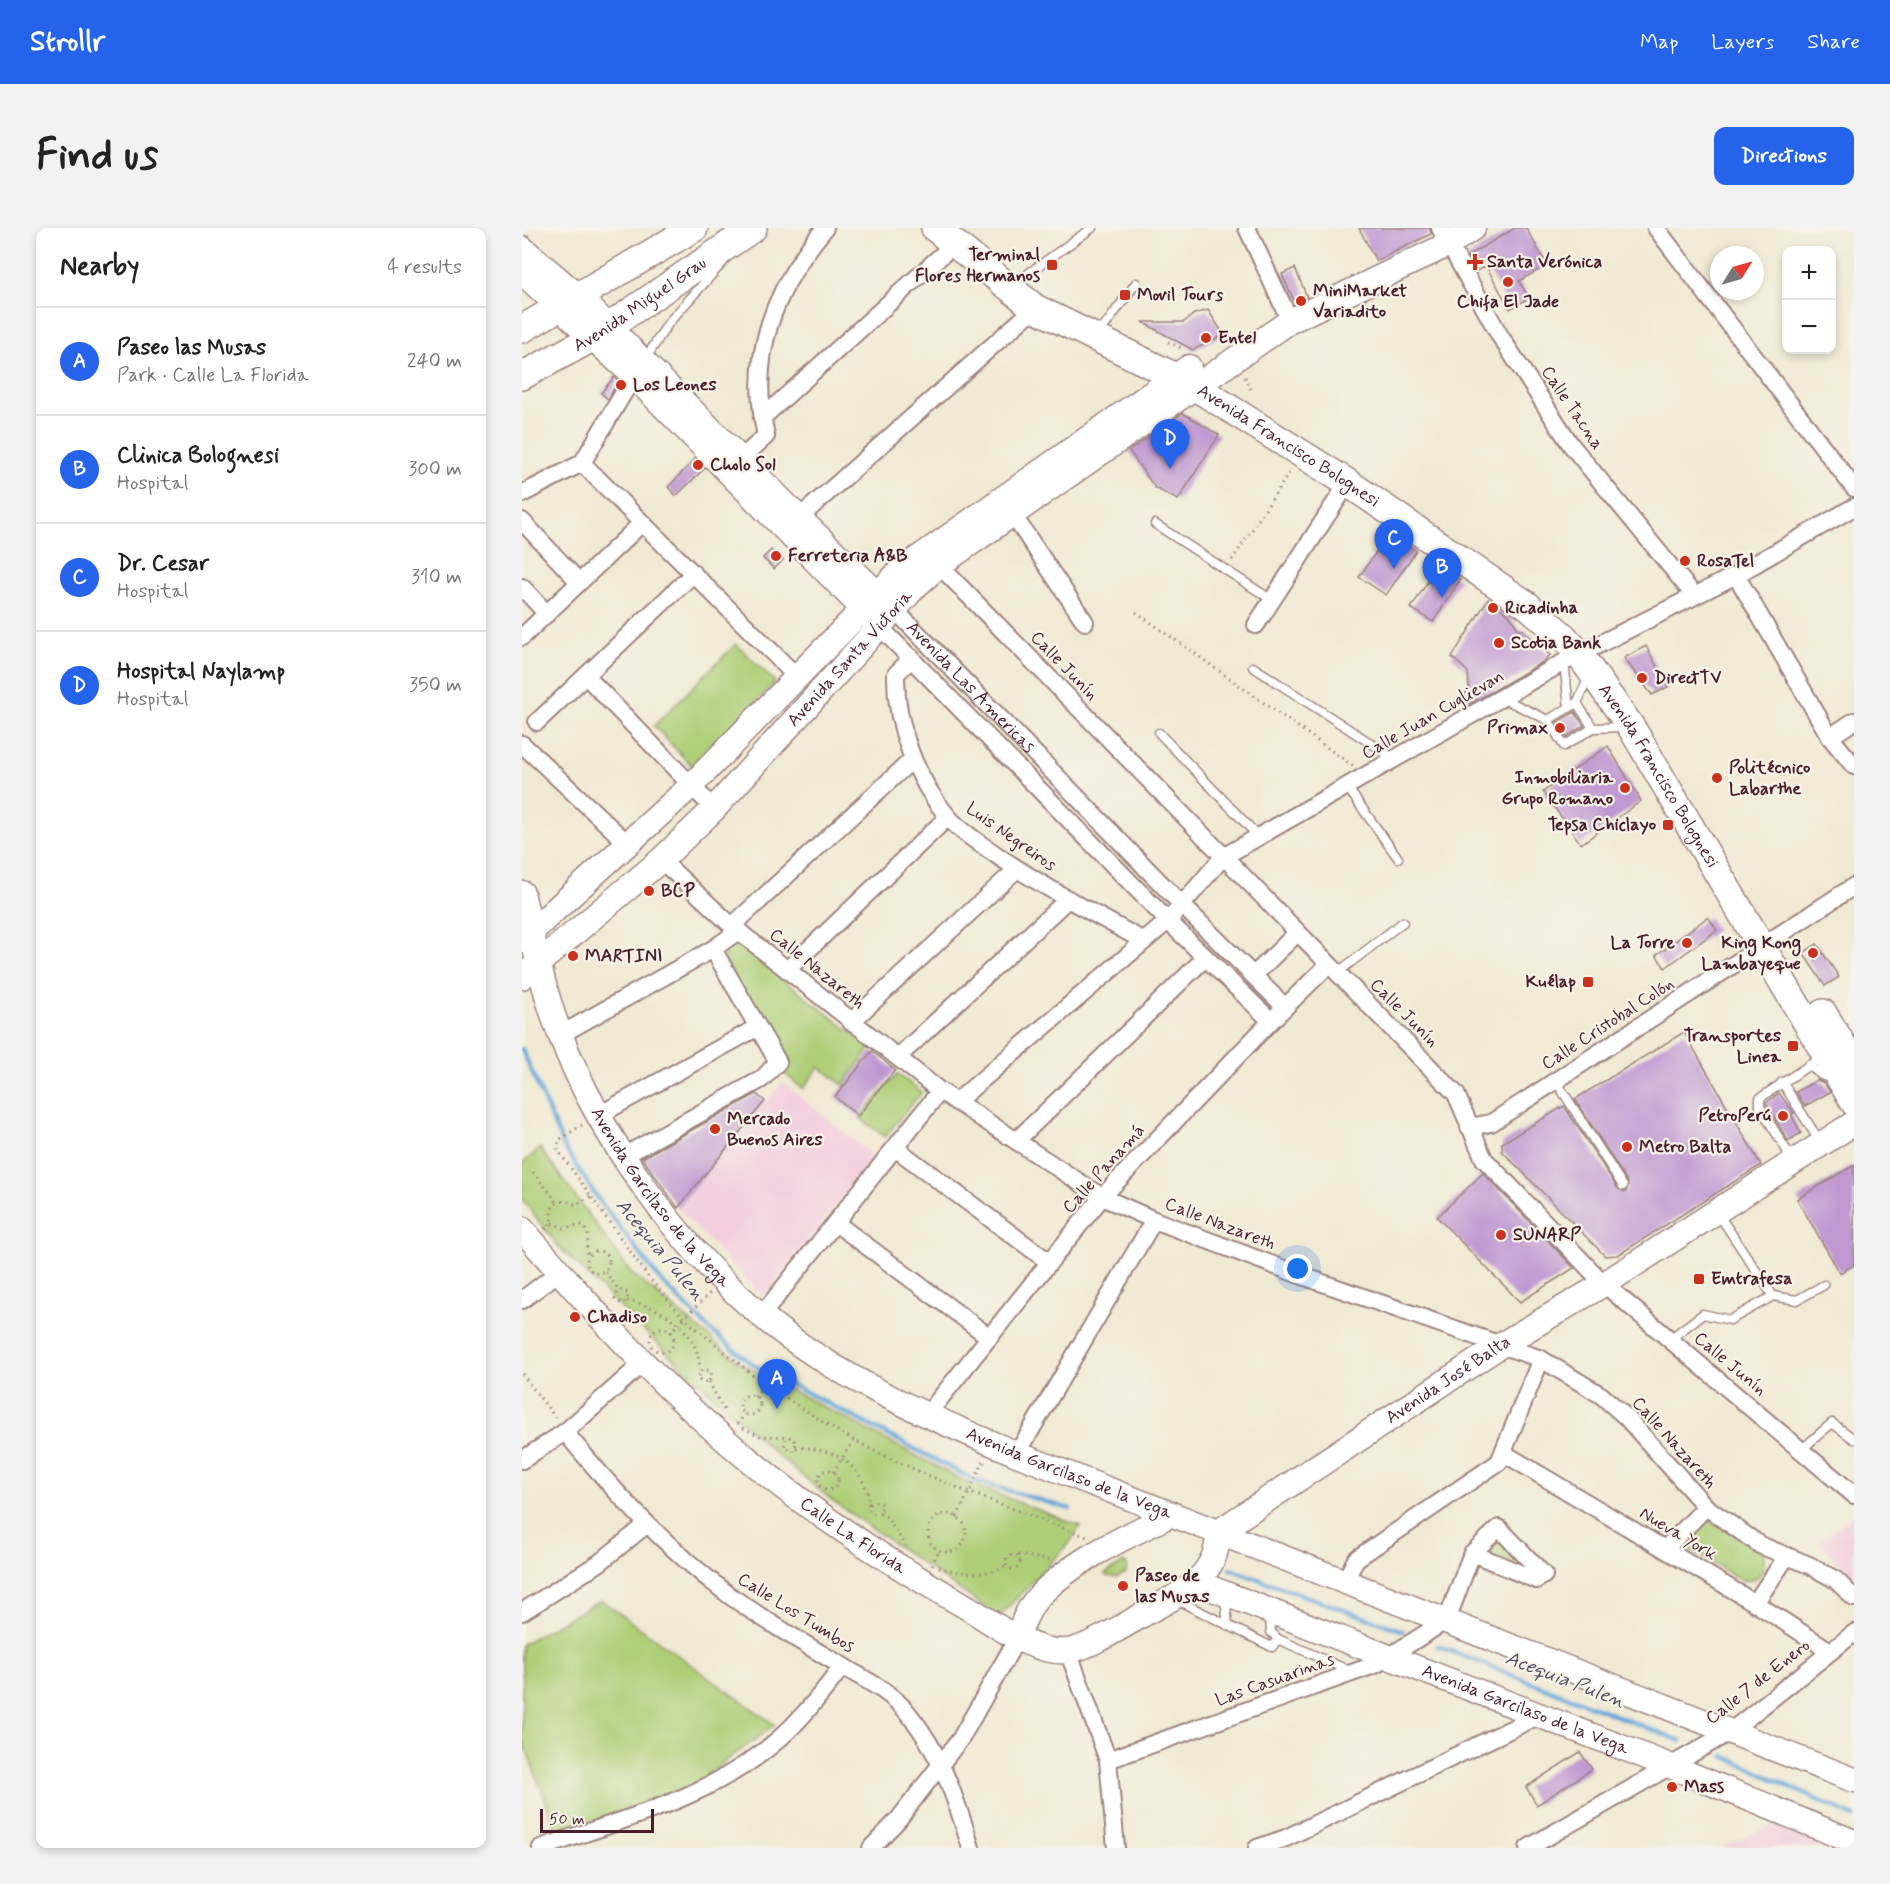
<!DOCTYPE html>
<meta charset="utf-8">
<style>
body{margin:0;font-family:Mynerve,sans-serif;background:#f2f2f2;color:#222}
.controls{position:absolute;right:18px;top:18px;display:grid;overflow:hidden;border-radius:12px;box-shadow:0 3px 9px #0003}
.controls button{width:54px;height:54px;display:grid;place-items:center;padding:0;border:0;border-bottom:2px solid #e0e0e0;background:#fff;color:#222;font:30px sans-serif}
.compass{position:absolute;left:1188px;top:18px;width:54px;height:54px;border-radius:50%;background:#fff;box-shadow:0 3px 9px #0003;rotate:53deg}
.scale{position:absolute;left:18px;bottom:15px;width:114px;box-sizing:border-box;padding-left:6px;border:3px solid #4a1f2b;border-top:0;font-size:16px;line-height:21px;white-space:nowrap;color:#4a1f2b;-webkit-text-stroke:4px #f7f3e8;paint-order:stroke}
.you{position:absolute;left:776px;top:1041px;width:21px;height:21px;margin:-15px;border:4px solid #fff;border-radius:50%;background:#1a73e8;box-shadow:0 0 0 9px #1a73e833}
.badge{display:grid;place-items:center;width:39px;height:39px;border-radius:50%;background:#2563eb;color:#fff;font-size:20px;font-weight:700}
.pin{position:absolute;translate:-50% -50px;filter:drop-shadow(0 2px 3px #0008)}
.pin::after{content:'';position:absolute;top:32px;width:21px;height:18px;background:inherit;clip-path:polygon(0 0,100% 0,50% 100%)}
.list{margin:0;padding:0;list-style:none}
h2{display:flex;justify-content:space-between;align-items:center;height:78px;margin:0;padding:0 24px;font-size:26px}
h2 small{font-size:20px;font-weight:400;color:#767676}
.list li{display:grid;grid-template-columns:39px 1fr auto;gap:18px;align-items:center;box-sizing:border-box;height:108px;padding:0 24px;border-top:2px solid #e0e0e0}
.list b{display:block;font-size:22px;white-space:nowrap}
.list p{margin:0;font-size:20px;white-space:nowrap;color:#767676}
.list em{font-size:20px;font-style:normal;color:#767676}
.map{position:relative;flex:none;width:1332px;height:1620px;overflow:hidden;border-radius:12px}
header{display:flex;align-items:center;gap:36px;box-sizing:border-box;height:84px;padding:0 30px;background:#2563eb;color:#fff}
header strong{font-size:28px}
nav{display:flex;gap:33px;margin-inline-start:auto;font-size:21px}
.intro{display:flex;align-items:center;justify-content:space-between;box-sizing:border-box;height:144px;padding:0 36px}
h1{margin:0;font-size:42px}
.button{padding:15px 27px;border-radius:12px;background:#2563eb;color:#fff;font-size:21px;font-weight:700}
main{display:flex;gap:36px;padding:0 36px}
aside{flex:1;background:#fff;border-radius:12px;box-shadow:0 3px 9px #0003}
.map>svg:first-child{display:block}
</style>
<header>
<strong>Strollr</strong>
<nav><a>Map</a><a>Layers</a><a>Share</a></nav>
</header>
<div class="intro"><h1>Find us</h1><a class="button">Directions</a></div>
<main>
<aside>
<h2>Nearby<small>4 results</small></h2>
<ul class="list">
<li><span class="badge">A</span><div><b>Paseo las Musas</b><p>Park · Calle La Florida</p></div><em>240 m</em></li>
<li><span class="badge">B</span><div><b>Clinica Bolognesi</b><p>Hospital</p></div><em>300 m</em></li>
<li><span class="badge">C</span><div><b>Dr. Cesar</b><p>Hospital</p></div><em>310 m</em></li>
<li><span class="badge">D</span><div><b>Hospital Naylamp</b><p>Hospital</p></div><em>350 m</em></li>
</ul>
</aside>
<div class="map">
<svg width="1332" height="1620" viewBox="0 0 1332 1620">
<rect width="100%" height="100%" fill="#f7f3e8"/>
<filter id="ink" filterUnits="userSpaceOnUse"><feTurbulence type="fractalNoise" baseFrequency=".0167" numOctaves="2"/><feDisplacementMap in="SourceGraphic" scale="12" xChannelSelector="R" yChannelSelector="G"/><feConvolveMatrix kernelMatrix="1 2 1 2 8 2 1 2 1" color-interpolation-filters="sRGB"/></filter>
<filter id="wash" filterUnits="userSpaceOnUse"><feTurbulence type="fractalNoise" baseFrequency=".008" numOctaves="4" result="noise"/><feDisplacementMap in="SourceGraphic" scale="24" xChannelSelector="R" yChannelSelector="G"/><feGaussianBlur stdDeviation="1.35" result="paint"/><feColorMatrix in="noise" values="0 0 0 0 0 0 0 0 0 0 0 0 0 0 0 0 0 1.4 0 .05"/><feComposite in="paint" operator="in"/></filter>
<g filter="url(#wash)">
<rect width="100%" height="100%" fill="#f0e9d3"/>
<!-- built -->
<g fill="#f3cfdf">
<polygon points="260,854 352,929 242,1069 156,981"/>
<polygon points="1332,1288 1332,1349 1296,1314"/>
<polygon points="1261,1593 1325,1620 1198,1620"/>
</g>
<!-- green -->
<g fill="#aecf77" stroke="#7c7751" stroke-width="1.5">
<polygon points="214,416 253,454 170,538 132,498"/>
<polygon points="212,713 349,820 321,857 297,839 281,861 255,839 202,729 201,720"/>
<polygon points="375,846 400,864 363,909 338,890"/>
<polygon points="18,920 109,1045 220,1136 444,1254 558,1298 549,1313 477,1389 312,1274 254,1226 135,1115 36,1018 0,971 0,936"/>
<path d="M1183,1289L1241,1324C1245,1341 1238,1355 1219,1352L1159,1316Z"/>
<polygon points="976,1310 1009,1342 968,1328"/>
<polygon points="602,1334 605,1337 604,1345 595,1349 584,1348 583,1346"/>
<polygon points="79,1372 253,1497 168,1559 36,1606 0,1510 0,1416"/>
</g>
<g fill="none" stroke-linecap="round" stroke-linejoin="round">
<!-- stream -->
<g stroke="#66a6d9" stroke-width="4.5">
<polyline points="0,821 41,917 76,971 138,1052 187,1101 230,1136 454,1253 548,1281"/>
<polyline points="708,1341 881,1403"/>
<polyline points="916,1418 1159,1513"/>
<polyline points="1202,1528 1332,1589"/>
</g>
</g>
<g id="blocks">
<!-- building -->
<g fill="#bf98d2">
<polygon points="837,0 908,0 909,6 854,33"/>
<polygon points="993,0 1004,0 1025,37 997,53 1007,70 988,81 964,38 954,43 945,28"/>
<polygon points="773,40 785,69 773,75 760,46"/>
<polygon points="686,82 702,107 671,122 620,94 662,94 672,86"/>
<polygon points="92,149 96,153 86,171 79,165"/>
<polygon points="661,185 697,207 656,272 633,260 607,223"/>
<polygon points="173,231 183,240 154,268 146,259"/>
<polygon points="867,305 894,323 864,367 837,349"/>
<polygon points="249,322 261,332 252,341 241,330"/>
<polygon points="916,338 938,352 911,394 889,380"/>
<polygon points="966,371 987,387 997,402 1001,402 1028,427 1021,434 948,476 942,466 947,463 946,444 930,429"/>
<polygon points="1124,418 1146,459 1130,467 1102,430"/>
<polygon points="1053,484 1062,498 1044,509 1035,494"/>
<polygon points="1086,518 1119,573 1059,616 1021,564"/>
<polygon points="1186,689 1195,702 1143,740 1134,727"/>
<polygon points="1295,716 1317,749 1303,758 1281,725"/>
<polygon points="1162,804 1239,937 1096,1027 1083,1028 980,923 980,915 1042,878 1096,961 1104,964 1106,955 1053,871"/>
<polygon points="350,823 373,842 336,888 313,869"/>
<polygon points="1295,852 1302,855 1308,864 1283,878 1274,864"/>
<polygon points="1257,865 1272,885 1269,886 1279,905 1266,913 1244,875"/>
<polygon points="234,866 243,873 156,980 120,930"/>
<polygon points="1332,937 1332,1037 1318,1045 1275,971"/>
<polygon points="961,945 1052,1040 998,1074 915,989"/>
<polygon points="1058,1524 1070,1541 1015,1577 1004,1559"/>
</g>
</g>
</g>
<g filter="url(#ink)">
<use href="#blocks" fill-opacity="0" stroke="#9d847f" stroke-width="1.5"/>
<g fill="none" stroke-linecap="round" stroke-linejoin="round">
<defs>
<g id="lane">
<polyline points="500,50 570,0"/>
<polyline points="577,106 614,55"/>
<polyline points="122,133 147,94 202,33"/>
<polyline points="633,296 750,372"/>
<polyline points="1042,434 1047,480"/>
<polyline points="731,439 873,531"/>
<polyline points="1067,449 1055,475 1071,500 1102,499"/>
<polyline points="980,470 1026,492 1055,475"/>
<polyline points="1026,492 1042,518 1071,500"/>
<polyline points="637,505 737,609"/>
<polyline points="825,559 876,630"/>
<polyline points="815,745 881,694"/>
<polyline points="1287,837 1299,847 1312,852"/>
<polyline points="1034,853 1101,958"/>
<polyline points="1260,854 1298,914"/>
<polyline points="1270,931 1238,879 1238,870 1301,828"/>
<polyline points="1195,984 1251,1068"/>
<polyline points="1148,1111 1181,1086 1208,1092 1251,1068 1275,1072 1302,1057"/>
<polyline points="1279,1222 1310,1195 1332,1211"/>
<polyline points="703,1370 706,1398"/>
<polyline points="655,1372 750,1419 756,1411"/>
<polyline points="748,1388 749,1404 756,1411 830,1444"/>
</g>
<g id="street">
<polyline points="725,0 768,93"/>
<polyline points="918,0 978,108 1049,217 1171,366"/>
<polyline points="1134,0 1332,260"/>
<polyline points="240,190 432,16"/>
<polyline points="60,235 275,449"/>
<path d="M212,237L244,208C226,128 251,62 303,0"/>
<polyline points="0,266 60,235 117,139"/>
<polyline points="485,278 563,394"/>
<polyline points="277,290 513,80"/>
<polyline points="0,293 57,354"/>
<polyline points="410,330 934,866 962,931 1082,1056 1332,1267"/>
<polyline points="1214,347 1308,509 1332,538"/>
<polyline points="0,359 25,386"/>
<path id="s1" d="M373,382L661,678L763,779"/>
<polyline points="734,397 826,255"/>
<polyline points="358,399 646,693 749,793"/>
<polyline points="0,409 120,295"/>
<path d="M390,430L374,446C373,496 394,551 426,589C440,605 459,616 476,628C523,660 573,686 622,713"/>
<polyline points="64,448 192,581"/>
<polyline points="15,494 171,346"/>
<polyline points="1308,509 1332,493"/>
<polyline points="0,516 106,616"/>
<polyline points="139,632 210,698 418,863 580,969 632,992 775,1046 1019,1131 1079,1167 1104,1189 1184,1279 1238,1317 1287,1337 1314,1352 1332,1370"/>
<polyline points="210,698 391,531"/>
<polyline points="265,742 426,589"/>
<polyline points="732,747 774,706"/>
<polyline points="329,794 495,641"/>
<polyline points="38,807 191,721 216,703"/>
<polyline points="376,829 546,671"/>
<polyline points="434,874 646,693 701,629 1042,434 1214,347 1332,279"/>
<polyline points="77,887 236,799"/>
<polyline points="947,899 969,895 1332,658"/>
<polyline points="494,913 683,730"/>
<polyline points="373,920 527,1034"/>
<polyline points="100,929 240,851 256,834 191,721"/>
<polyline points="315,996 466,1108"/>
<polyline points="0,1072 37,1044"/>
<polyline points="239,1088 418,863"/>
<polyline points="404,1188 580,969 749,793 806,737"/>
<path d="M43,1204C93,1265 144,1320 207,1367C242,1392 279,1414 315,1435C340,1450 367,1462 386,1485C419,1525 434,1571 449,1620"/>
<polyline points="495,1226 632,992"/>
<polyline points="983,1226 1233,1375 1308,1423"/>
<polyline points="0,1232 43,1204 121,1135"/>
<polyline points="1143,1321 1184,1279"/>
<polyline points="823,1353 834,1331 977,1234 1019,1131"/>
<polyline points="1233,1375 1265,1328"/>
<polyline points="0,1384 77,1335 124,1297"/>
<polyline points="546,1423 586,1532 594,1620"/>
<polyline points="586,1532 855,1436 925,1392 950,1325 977,1300 1022,1347 1014,1352 950,1325"/>
<path d="M19,1620C98,1592 185,1571 251,1516C278,1494 299,1466 321,1438"/>
<polyline points="349,1620 376,1592 439,1510 496,1409"/>
<polyline points="735,1620 764,1610 1018,1487"/>
<polyline points="1006,1620 1209,1503 1332,1405"/>
</g>
<g id="secondary">
<polyline points="0,20 57,69 277,290 366,376"/>
<polyline points="0,44 112,148 350,390"/>
<path id="s2" d="M0,665C12,713 20,760 38,806C77,907 156,1019 240,1088C314,1150 407,1189 495,1226L1332,1552"/>
<polyline points="0,712 170,557 378,343 667,139"/>
<path id="s3" d="M0,749L139,632L192,581L393,359L416,338L768,93L927,16L951,0"/>
<path id="s4" d="M0,1001C61,1071 122,1140 191,1201C267,1270 354,1327 443,1378C472,1395 509,1426 545,1423C565,1421 608,1394 627,1383C661,1365 697,1347 696,1304"/>
<path id="s5" d="M696,1304L979,1117L1082,1056L1332,895"/>
<path id="s6" d="M673,1354L1148,1538L1332,1614"/>
<path d="M496,1409C501,1394 506,1380 517,1368C550,1333 607,1307 650,1286"/>
</g>
<g id="primary">
<path id="s7" d="M413,0L513,80L672,158L826,255L1005,377L1041,408L1057,426L1109,499L1332,874"/>
<polyline points="0,101 172,0"/>
<path id="s8" d="M0,148L72,109L231,0"/>
<polyline points="1301,785 1332,836"/>
</g>
</defs>
<!-- lane casing -->
<use href="#lane" stroke="#9d847f" stroke-width="11"/>
<!-- street casing -->
<use href="#street" stroke="#9d847f" stroke-width="20"/>
<!-- secondary casing -->
<use href="#secondary" stroke="#9d847f" stroke-width="27"/>
<!-- primary casing -->
<use href="#primary" stroke="#9d847f" stroke-width="30"/>
<!-- path -->
<g stroke="#9d847f" stroke-width="3" stroke-dasharray="1.5 4.5" stroke-linecap="butt">
<polyline points="646,114 661,121"/>
<polyline points="723,149 730,164"/>
<polyline points="710,332 769,242"/>
<polyline points="614,384 831,538"/>
<polyline points="60,897 37,912 36,922 127,1050 162,1090 238,1153 312,1201 356,1225 431,1258 565,1309"/>
<polyline points="11,944 35,974"/>
<path d="M30,995L42,1000L59,997C73,1007 61,1016 66,1029"/>
<path d="M23,1001L30,995C26,977 37,968 54,977L69,968"/>
<circle cx="76" cy="1034" r="11"/>
<polyline points="83,1044 97,1062 106,1065 105,1073 100,1076 93,1071 97,1062"/>
<path d="M105,1073C141,1078 177,1103 178,1142C178,1145 176,1148 176,1151L179,1154H187L189,1146L187,1142L178,1143"/>
<circle cx="140" cy="1112" r="12"/>
<polyline points="148,1104 188,1065"/>
<polyline points="0,1146 35,1192"/>
<polyline points="187,1154 203,1184"/>
<circle cx="228" cy="1177" r="10"/>
<polyline points="233,1169 242,1156"/>
<polyline points="215,1196 223,1186"/>
<polyline points="221,1200 238,1208 269,1209 275,1215 270,1223 262,1219 264,1211"/>
<path d="M274,1220C304,1218 335,1232 345,1263C347,1270 345,1279 349,1285L358,1286L360,1276L356,1273L347,1276"/>
<circle cx="306" cy="1252" r="10"/>
<polyline points="311,1244 332,1212"/>
<polyline points="360,1283 384,1318"/>
<circle cx="425" cy="1305" r="19"/>
<polyline points="435,1289 463,1231"/>
<circle cx="491" cy="1334" r="7"/>
<polyline points="496,1327 529,1332"/>
<polyline points="410,1337 417,1322"/>
<path d="M417,1339C438,1346 465,1349 485,1338"/>
</g>
<!-- lane -->
<use href="#lane" stroke="#fff" stroke-width="8"/>
<!-- street -->
<use href="#street" stroke="#fff" stroke-width="16"/>
<!-- secondary -->
<use href="#secondary" stroke="#fff" stroke-width="24"/>
<!-- primary -->
<use href="#primary" stroke="#fff" stroke-width="27"/>
</g>
</g>
<!-- markers -->
<g fill="#c8321e" stroke="#f7f3e8" stroke-width="2">
<path d="M950 25h6v6h6v6h-6v6h-6v-6h-6v-6h6z"/>
<rect x="524" y="31" width="12" height="12" rx="3"/>
<circle cx="986" cy="54" r="6"/>
<rect x="597" y="61" width="12" height="12" rx="3"/>
<circle cx="779" cy="73" r="6"/>
<circle cx="684" cy="110" r="6"/>
<circle cx="99" cy="157" r="6"/>
<circle cx="176" cy="237" r="6"/>
<circle cx="254" cy="328" r="6"/>
<circle cx="1163" cy="333" r="6"/>
<circle cx="971" cy="380" r="6"/>
<circle cx="977" cy="415" r="6"/>
<circle cx="1120" cy="450" r="6"/>
<circle cx="1038" cy="500" r="6"/>
<circle cx="1195" cy="550" r="6"/>
<circle cx="1103" cy="560" r="6"/>
<rect x="1140" y="591" width="12" height="12" rx="3"/>
<circle cx="127" cy="663" r="6"/>
<circle cx="1165" cy="715" r="6"/>
<circle cx="1291" cy="725" r="6"/>
<circle cx="51" cy="728" r="6"/>
<rect x="1060" y="748" width="12" height="12" rx="3"/>
<rect x="1265" y="812" width="12" height="12" rx="3"/>
<circle cx="1261" cy="888" r="6"/>
<circle cx="193" cy="901" r="6"/>
<circle cx="1105" cy="919" r="6"/>
<circle cx="979" cy="1007" r="6"/>
<rect x="1171" y="1045" width="12" height="12" rx="3"/>
<circle cx="53" cy="1089" r="6"/>
<circle cx="601" cy="1358" r="6"/>
<circle cx="1150" cy="1559" r="6"/>
</g>
<g text-anchor="middle" dominant-baseline="central" stroke-width="4.5" stroke-linejoin="round" paint-order="stroke">
<!-- poi labels -->
<g font-size="18" font-weight="bold" fill="#4a1f2b" stroke="#f7f3e8" text-anchor="start">
<text x="518" y="27" text-anchor="end">Terminal<tspan x="518" dy="21">Flores Hermanos</tspan></text>
<text x="965" y="34">Santa Verónica</text>
<text x="791" y="63">MiniMarket<tspan x="791" dy="21">Variadito</tspan></text>
<text x="615" y="67">Movil Tours</text>
<text x="986" y="74" text-anchor="middle">Chifa El Jade</text>
<text x="696" y="110">Entel</text>
<text x="111" y="157">Los Leones</text>
<text x="188" y="237">Cholo Sol</text>
<text x="266" y="328">Ferreteria A&amp;B</text>
<text x="1175" y="333">RosaTel</text>
<text x="983" y="380">Ricadinha</text>
<text x="989" y="415">Scotia Bank</text>
<text x="1132" y="450">DirectTV</text>
<text x="1026" y="500" text-anchor="end">Primax</text>
<text x="1207" y="540">Politécnico<tspan x="1207" dy="21">Labarthe</tspan></text>
<text x="1091" y="550" text-anchor="end">Inmobiliaria<tspan x="1091" dy="21">Grupo Romano</tspan></text>
<text x="1134" y="597" text-anchor="end">Tepsa Chiclayo</text>
<text x="139" y="663">BCP</text>
<text x="1153" y="715" text-anchor="end">La Torre</text>
<text x="1279" y="715" text-anchor="end">King Kong<tspan x="1279" dy="21">Lambayeque</tspan></text>
<text x="63" y="728">MARTINI</text>
<text x="1054" y="754" text-anchor="end">Kuélap</text>
<text x="1259" y="808" text-anchor="end">Transportes<tspan x="1259" dy="21">Linea</tspan></text>
<text x="1249" y="888" text-anchor="end">PetroPerú</text>
<text x="205" y="891">Mercado<tspan x="205" dy="21">Buenos Aires</tspan></text>
<text x="1117" y="919">Metro Balta</text>
<text x="991" y="1007">SUNARP</text>
<text x="1189" y="1051">Emtrafesa</text>
<text x="65" y="1089">Chadiso</text>
<text x="613" y="1348">Paseo de<tspan x="613" dy="21">las Musas</tspan></text>
<text x="1162" y="1559">Mass</text>
</g>
<!-- street labels -->
<g font-size="18" fill="#4a1f2b" stroke="#f7f3e8">
<text stroke="none"><textPath href="#s8" startOffset="138">Avenida Miguel Grau</textPath></text>
<text transform="translate(1050 180) rotate(56)">Calle Tacna</text>
<text stroke="none"><textPath href="#s7" startOffset="417">Avenida Francisco Bolognesi</textPath></text>
<text stroke="none"><textPath href="#s3" startOffset="458">Avenida Santa Victoria</textPath></text>
<text transform="translate(542 438) rotate(46)">Calle Junín</text>
<text stroke="none"><textPath href="#s1" startOffset="108">Avenida Las Americas</textPath></text>
<text transform="translate(911 487) rotate(-30)">Calle Juan Cuglievan</text>
<text stroke="none"><textPath href="#s7" startOffset="921">Avenida Francisco Bolognesi</textPath></text>
<text transform="translate(489 609) rotate(35)">Luis Negreiros</text>
<text transform="translate(295 741) rotate(39)">Calle Nazareth</text>
<text transform="translate(882 785) rotate(45)">Calle Junín</text>
<text transform="translate(1086 796) rotate(-33)">Calle Cristobal Colón</text>
<text transform="translate(582 941) rotate(-48)">Calle Panamá</text>
<text stroke="none"><textPath href="#s2" startOffset="339">Avenida Garcilaso de la Vega</textPath></text>
<text transform="translate(698 996) rotate(21)">Calle Nazareth</text>
<text transform="translate(1208 1136) rotate(40)">Calle Junín</text>
<text stroke="none"><textPath href="#s5" startOffset="276">Avenida José Balta</textPath></text>
<text transform="translate(1152 1215) rotate(48)">Calle Nazareth</text>
<text stroke="none"><textPath href="#s2" startOffset="843">Avenida Garcilaso de la Vega</textPath></text>
<text transform="translate(1156 1306) rotate(31)">Nueva York</text>
<text stroke="none"><textPath href="#s4" startOffset="453">Calle La Florida</textPath></text>
<text transform="translate(274 1385) rotate(32)">Calle Los Tumbos</text>
<text transform="translate(753 1452) rotate(-20)">Las Casuarinas</text>
<text transform="translate(1236 1454) rotate(-38)">Calle 7 de Enero</text>
<text stroke="none"><textPath href="#s6" startOffset="354">Avenida Garcilaso de la Vega</textPath></text>
</g>
<!-- water labels -->
<g font-size="20" font-style="italic" fill="#544e68" stroke="#f7f3e8">
<text transform="translate(138 1022) rotate(50)">Acequia Pulen</text>
<text transform="translate(1043 1452) rotate(21)">Acequia Pulen</text>
</g>
</g>
</svg>
<div class="controls">
<button>+</button>
<button>−</button>
</div>
<svg class="compass" viewBox="-18 -18 36 36"><path d="M0-13l5 13h-10z" fill="#e53935"/><path d="M0 13l5-13h-10z" fill="#767676"/></svg>
<div class="scale">50 m</div>
<div class="you"></div>
<div class="pin badge" style="left:255px;top:1181px">A</div>
<div class="pin badge" style="left:920px;top:370px">B</div>
<div class="pin badge" style="left:872px;top:341px">C</div>
<div class="pin badge" style="left:648px;top:241px">D</div>
</div>
</main>
